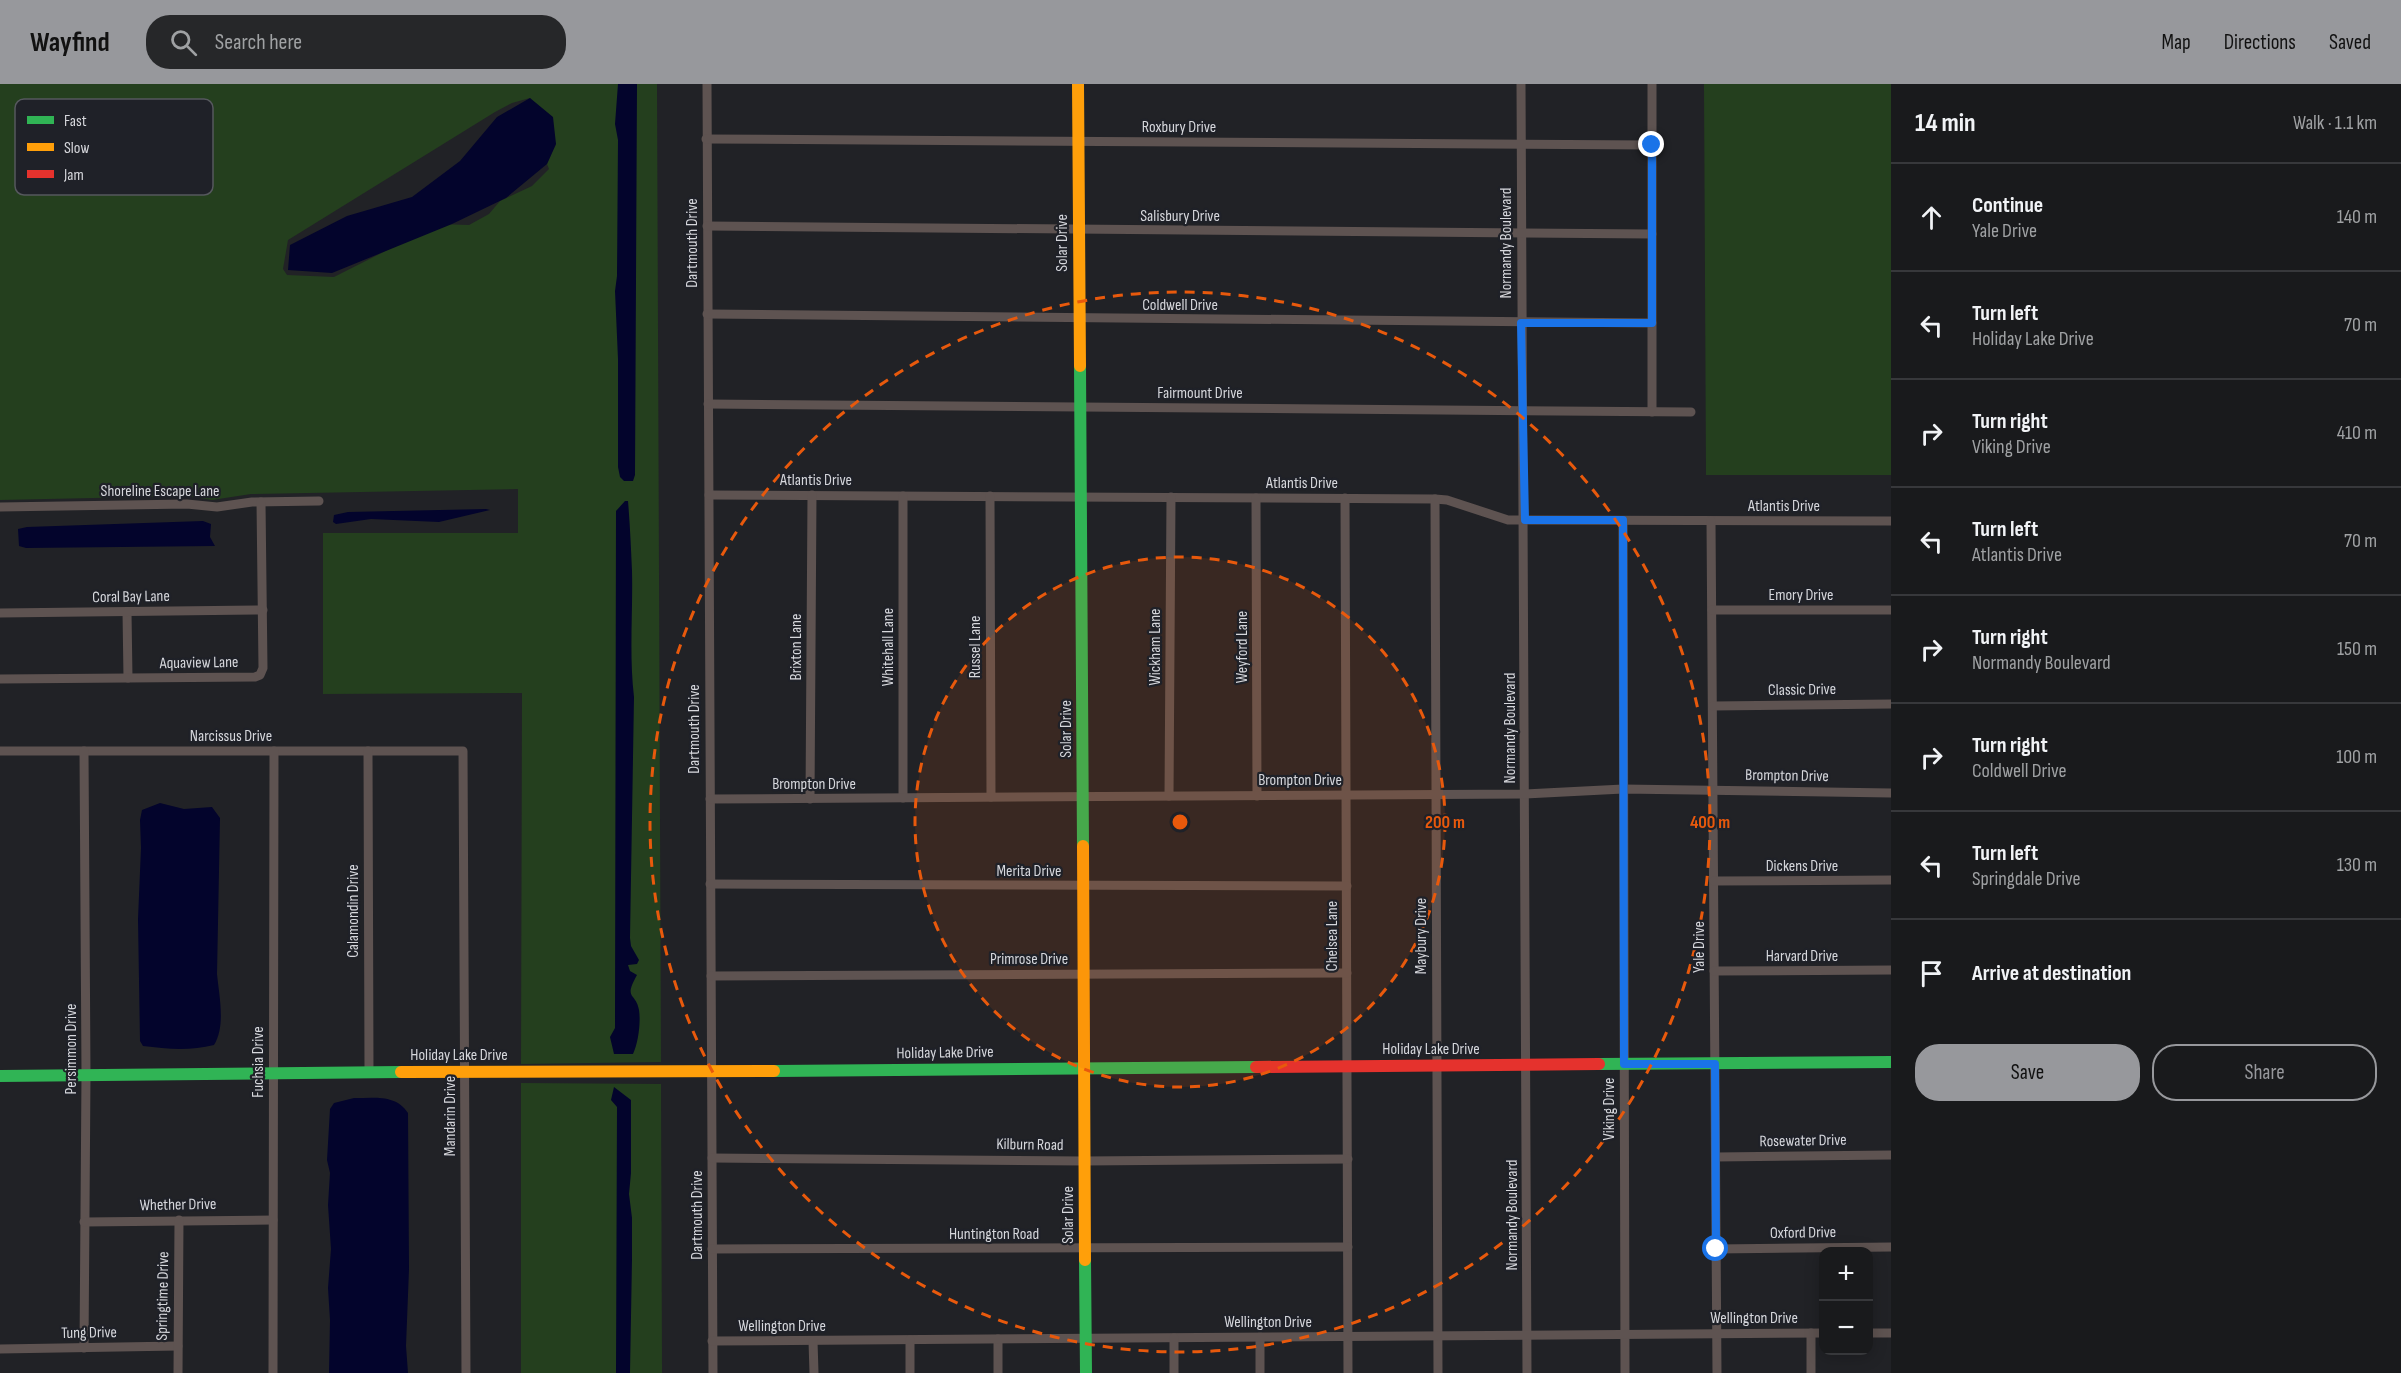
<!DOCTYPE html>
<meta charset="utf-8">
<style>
body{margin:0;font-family:"Sofia Sans Condensed",sans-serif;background:#262729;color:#f1f3f6}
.controls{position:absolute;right:18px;bottom:18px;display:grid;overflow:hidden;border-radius:12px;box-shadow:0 3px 15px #0003}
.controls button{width:54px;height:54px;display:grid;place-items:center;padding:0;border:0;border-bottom:2px solid #37383b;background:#191a1c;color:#f1f3f6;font:30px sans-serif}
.stop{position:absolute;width:18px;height:18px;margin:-14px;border:4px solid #1a73e8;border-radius:50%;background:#fff}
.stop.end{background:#1a73e8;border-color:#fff;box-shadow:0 2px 6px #0008}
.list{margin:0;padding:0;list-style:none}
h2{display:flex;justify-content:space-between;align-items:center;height:78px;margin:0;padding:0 24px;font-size:26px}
h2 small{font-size:20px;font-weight:400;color:#9fa1a3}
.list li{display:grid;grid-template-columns:39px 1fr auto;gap:18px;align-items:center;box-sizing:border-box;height:108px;padding:0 24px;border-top:2px solid #37383b}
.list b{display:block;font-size:22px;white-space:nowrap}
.list p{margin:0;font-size:20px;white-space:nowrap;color:#9fa1a3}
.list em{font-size:20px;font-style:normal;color:#9fa1a3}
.actions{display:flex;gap:12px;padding:18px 24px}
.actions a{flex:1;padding:14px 0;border:2px solid #97989c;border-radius:24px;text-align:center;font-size:21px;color:#97989c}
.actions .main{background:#97989c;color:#111}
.icon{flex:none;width:33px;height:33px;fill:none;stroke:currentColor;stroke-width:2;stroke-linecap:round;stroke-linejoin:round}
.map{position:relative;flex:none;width:1891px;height:1289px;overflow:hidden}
header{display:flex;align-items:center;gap:36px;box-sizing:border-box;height:84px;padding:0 30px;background:#97989c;color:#111}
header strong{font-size:28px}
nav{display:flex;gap:33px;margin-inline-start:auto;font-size:21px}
.search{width:420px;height:54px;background:#262729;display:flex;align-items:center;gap:15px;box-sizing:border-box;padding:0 21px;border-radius:24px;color:#9fa1a3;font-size:22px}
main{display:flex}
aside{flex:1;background:#191a1c}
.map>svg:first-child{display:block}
</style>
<header>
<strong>Wayfind</strong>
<div class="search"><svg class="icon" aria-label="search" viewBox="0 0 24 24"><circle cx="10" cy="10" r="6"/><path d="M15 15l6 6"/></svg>Search here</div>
<nav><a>Map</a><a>Directions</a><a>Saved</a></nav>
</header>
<main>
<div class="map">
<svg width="1891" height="1289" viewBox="0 0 1891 1289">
<rect width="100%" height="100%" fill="#212226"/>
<!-- green -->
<g fill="#243f1e" fill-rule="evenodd">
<path d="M0,0H657L661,978L521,980L522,609L323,610V449H518V405L251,410L212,416L188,412L0,416ZM530,14L556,60L547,80L549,85L532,102L500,117L489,130L469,141L439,140L334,193L287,191L283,185L288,156L495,28L512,19Z"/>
<polygon points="1704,0 1891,0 1891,391 1706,391"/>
<polygon points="521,999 661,1000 662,1289 521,1289"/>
</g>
<!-- water -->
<g fill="#03042c">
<polygon points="618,0 637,0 635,391 633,397 624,397 620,393 618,383 618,275 615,207 617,192 618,56 615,40"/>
<polygon points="530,14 553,33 556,60 547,80 506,114 452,140 332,189 288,186 290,161 347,132 412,113 460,77 497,33"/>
<path d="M625,417H628C630,441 631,464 632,487C633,529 629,571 634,613L630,854L631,862L639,876L637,880L628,881L630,887L637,891C623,916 636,908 639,926C641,939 638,959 633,970H614L610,953L615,944L616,427Z"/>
<polygon points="486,425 490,426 439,438 371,435 336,440 333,438 334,431 348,428"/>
<polygon points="203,437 211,440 210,453 215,462 26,464 19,462 18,445 27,443"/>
<path d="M160,719L184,725L212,723L220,734L217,890C219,911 226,942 214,961C190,967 167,965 143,962L140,957L138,835L141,764L140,736L142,726Z"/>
<polygon points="614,1003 631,1016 631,1089 629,1110 632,1134 632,1175 630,1289 616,1289 617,1023 611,1016"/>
<path d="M354,1014C374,1014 396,1010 408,1029L409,1185L406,1262L408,1289H329L330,1236L328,1204L331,1165L328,1121L330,1089L327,1076L330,1025L334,1019Z"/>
</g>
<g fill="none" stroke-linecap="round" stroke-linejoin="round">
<!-- street -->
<g stroke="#5e5351" stroke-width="9">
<polyline points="707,0 713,1289"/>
<polyline points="1521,0 1527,1289"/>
<polyline points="1652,0 1652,328"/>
<polyline points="706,55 1652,61"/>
<polyline points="707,142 1652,150"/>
<polyline points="707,230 1652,239"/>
<polyline points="708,320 1691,328"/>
<polyline points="709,411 1435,415 1447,416 1508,436 1891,437"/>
<polyline points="903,412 903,714"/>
<polyline points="990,412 991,713"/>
<polyline points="1256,414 1257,712"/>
<polyline points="1345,414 1348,1289"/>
<polyline points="1435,415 1438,1289"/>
<polyline points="0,423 187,420 217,423 252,418 319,417"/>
<polyline points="1623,437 1625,1289"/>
<polyline points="1711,437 1717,1289"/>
<polyline points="1712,526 1891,526"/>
<polyline points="127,528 128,594"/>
<polyline points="0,529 263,526"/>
<polyline points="0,595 255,593 260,591 263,584 261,418"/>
<polyline points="1713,622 1891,620"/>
<polyline points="0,667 463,667 466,1289"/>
<polyline points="84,667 86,990 84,1264"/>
<polyline points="368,667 369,988"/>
<polyline points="1169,712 1171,413"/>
<polyline points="710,715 1525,710 1623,705 1891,709"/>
<polyline points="810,715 812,411"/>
<polyline points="1714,797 1891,796"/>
<polyline points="710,800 1347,802"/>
<polyline points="1714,887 1891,886"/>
<polyline points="711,892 1347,889"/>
<polyline points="1716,1073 1891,1071"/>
<polyline points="712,1074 1084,1077 1348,1075"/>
<polyline points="84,1138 273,1136"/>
<polyline points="712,1165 1348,1163"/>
<polyline points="1716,1165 1891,1163"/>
<polyline points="1811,1249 1811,1289"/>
<polyline points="1868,1249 1891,1249"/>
<polyline points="1260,1253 1260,1289"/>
<polyline points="998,1255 998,1289"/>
<polyline points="712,1257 1824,1249"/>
<polyline points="813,1257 814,1289"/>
<polyline points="0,1265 178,1262"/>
<polyline points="178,1289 179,1136"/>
<polyline points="273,1289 274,667"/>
<polyline points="910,1289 910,1256"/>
<polyline points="1174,1289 1174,1254"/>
</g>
<!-- fast -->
<g stroke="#30b455" stroke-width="12">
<polyline points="1080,282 1083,762"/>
<polyline points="1599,980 1891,978"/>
<polyline points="774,987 1256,983"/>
<polyline points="0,992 401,988"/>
<polyline points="1085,1176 1086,1289"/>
</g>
<!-- slow -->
<g stroke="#ff9f0a" stroke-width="12">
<polyline points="1078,0 1080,282"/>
<polyline points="1083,762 1085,1176"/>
<polyline points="401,988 774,987"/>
</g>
<!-- jam -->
<polyline stroke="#e5322d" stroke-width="12" points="1256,983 1599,980"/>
</g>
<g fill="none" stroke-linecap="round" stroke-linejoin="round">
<!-- route -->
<polyline stroke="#1a73e8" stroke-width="8" points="1652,61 1652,239 1521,239 1525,436 1623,436 1624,980 1715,980 1716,1165"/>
</g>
<!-- distance rings -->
<circle cx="1180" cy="738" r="265" fill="#e8590c" fill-opacity=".12"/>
<g fill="none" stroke="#e8590c" stroke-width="3" stroke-dasharray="10 8">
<circle cx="1180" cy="738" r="265"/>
<circle cx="1180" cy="738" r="530"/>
</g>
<g text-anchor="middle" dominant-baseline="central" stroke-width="4.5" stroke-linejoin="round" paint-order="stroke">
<!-- street labels -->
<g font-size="16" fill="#d6d7dc" stroke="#1f2128">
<text x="1179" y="43">Roxbury Drive</text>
<text x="1180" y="132">Salisbury Drive</text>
<text transform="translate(692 159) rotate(-90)">Dartmouth Drive</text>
<text transform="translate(1062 159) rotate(-90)">Solar Drive</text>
<text transform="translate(1506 159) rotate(-90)">Normandy Boulevard</text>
<text x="1180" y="221">Coldwell Drive</text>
<text x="1200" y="309">Fairmount Drive</text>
<text x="816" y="396">Atlantis Drive</text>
<text x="1302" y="399">Atlantis Drive</text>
<text x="160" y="407">Shoreline Escape Lane</text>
<text x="1784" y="422">Atlantis Drive</text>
<text x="1801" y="511">Emory Drive</text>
<text transform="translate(131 513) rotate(-1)">Coral Bay Lane</text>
<text transform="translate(796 563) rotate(-90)">Brixton Lane</text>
<text transform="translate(888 563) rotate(-90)">Whitehall Lane</text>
<text transform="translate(975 563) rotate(-90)">Russel Lane</text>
<text transform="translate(1155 563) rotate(-90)">Wickham Lane</text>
<text transform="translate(1242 563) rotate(-90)">Weyford Lane</text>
<text transform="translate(199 579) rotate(-1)">Aquaview Lane</text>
<text transform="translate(1802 606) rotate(-1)">Classic Drive</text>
<text transform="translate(1510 644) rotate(-90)">Normandy Boulevard</text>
<text transform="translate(694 645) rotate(-90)">Dartmouth Drive</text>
<text transform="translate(1066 645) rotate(-90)">Solar Drive</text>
<text x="231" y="652">Narcissus Drive</text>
<text transform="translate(1787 692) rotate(1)">Brompton Drive</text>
<text x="1300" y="696">Brompton Drive</text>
<text x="814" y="700">Brompton Drive</text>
<text x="1802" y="782">Dickens Drive</text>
<text x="1029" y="787">Merita Drive</text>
<text transform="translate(353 827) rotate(-90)">Calamondin Drive</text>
<text transform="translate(1332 852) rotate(-90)">Chelsea Lane</text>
<text transform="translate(1421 852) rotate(-90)">Maybury Drive</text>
<text transform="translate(1699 863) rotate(-90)">Yale Drive</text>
<text x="1802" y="872">Harvard Drive</text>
<text x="1029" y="875">Primrose Drive</text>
<text transform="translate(71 965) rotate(-90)">Persimmon Drive</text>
<text x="1431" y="965">Holiday Lake Drive</text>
<text transform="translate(945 969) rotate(-1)">Holiday Lake Drive</text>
<text x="459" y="971">Holiday Lake Drive</text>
<text transform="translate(258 978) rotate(-90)">Fuchsia Drive</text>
<text transform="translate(1609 1025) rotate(-90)">Viking Drive</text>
<text transform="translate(450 1032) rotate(-90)">Mandarin Drive</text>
<text transform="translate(1803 1057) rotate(-1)">Rosewater Drive</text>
<text transform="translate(1030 1061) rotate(1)">Kilburn Road</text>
<text transform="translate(178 1121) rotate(-1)">Whether Drive</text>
<text transform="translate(697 1131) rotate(-90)">Dartmouth Drive</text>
<text transform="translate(1068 1131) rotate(-90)">Solar Drive</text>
<text transform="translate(1512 1131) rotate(-90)">Normandy Boulevard</text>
<text transform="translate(1803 1149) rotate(-1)">Oxford Drive</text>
<text x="994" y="1150">Huntington Road</text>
<text transform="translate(163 1212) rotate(-89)">Springtime Drive</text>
<text x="1754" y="1234">Wellington Drive</text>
<text x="1268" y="1238">Wellington Drive</text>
<text x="782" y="1242">Wellington Drive</text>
<text transform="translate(89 1249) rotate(-1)">Tung Drive</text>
</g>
</g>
<!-- legend -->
<rect x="15" y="15" width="198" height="96" rx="9" fill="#1f2128" stroke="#56585e" stroke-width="1.5"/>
<rect x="27" y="32" width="27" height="8" fill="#30b455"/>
<rect x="27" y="59" width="27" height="8" fill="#ff9f0a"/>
<rect x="27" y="86" width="27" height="8" fill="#e5322d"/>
<g font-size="16" fill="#d6d7dc">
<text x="64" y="42">Fast</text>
<text x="64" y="69">Slow</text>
<text x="64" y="96">Jam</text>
</g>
<circle cx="1180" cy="738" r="9" fill="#e8590c" stroke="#1f2128" stroke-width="3"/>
<g font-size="18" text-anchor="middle" font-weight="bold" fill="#e8590c" stroke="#1f2128" stroke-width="4.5" stroke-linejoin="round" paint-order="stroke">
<text x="1445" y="744">200 m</text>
<text x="1710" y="744">400 m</text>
</g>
</svg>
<div class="controls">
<button>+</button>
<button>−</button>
</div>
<div class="stop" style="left:1716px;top:1165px"></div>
<div class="stop end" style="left:1652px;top:61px"></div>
</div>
<aside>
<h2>14 min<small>Walk · 1.1 km</small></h2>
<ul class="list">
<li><svg class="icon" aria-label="ahead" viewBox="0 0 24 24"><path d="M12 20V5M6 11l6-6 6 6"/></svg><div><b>Continue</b><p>Yale Drive</p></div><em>140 m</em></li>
<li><svg class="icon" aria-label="left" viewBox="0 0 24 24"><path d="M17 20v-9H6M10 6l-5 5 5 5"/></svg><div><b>Turn left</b><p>Holiday Lake Drive</p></div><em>70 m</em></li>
<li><svg class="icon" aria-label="right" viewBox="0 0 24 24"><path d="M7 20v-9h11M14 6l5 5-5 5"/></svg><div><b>Turn right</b><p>Viking Drive</p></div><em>410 m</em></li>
<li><svg class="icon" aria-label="left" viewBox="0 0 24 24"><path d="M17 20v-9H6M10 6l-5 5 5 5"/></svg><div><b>Turn left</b><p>Atlantis Drive</p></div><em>70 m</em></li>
<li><svg class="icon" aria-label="right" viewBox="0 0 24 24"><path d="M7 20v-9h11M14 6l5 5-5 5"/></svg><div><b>Turn right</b><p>Normandy Boulevard</p></div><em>150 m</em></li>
<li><svg class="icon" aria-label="right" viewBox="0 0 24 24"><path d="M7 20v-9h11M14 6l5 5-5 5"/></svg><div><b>Turn right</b><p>Coldwell Drive</p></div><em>100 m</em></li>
<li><svg class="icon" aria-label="left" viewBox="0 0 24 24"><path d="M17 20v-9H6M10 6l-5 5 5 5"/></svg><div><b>Turn left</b><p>Springdale Drive</p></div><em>130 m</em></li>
<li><svg class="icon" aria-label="arrive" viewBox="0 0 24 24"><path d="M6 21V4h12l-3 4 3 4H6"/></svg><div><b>Arrive at destination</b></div></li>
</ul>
<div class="actions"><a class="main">Save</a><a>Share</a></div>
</aside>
</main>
